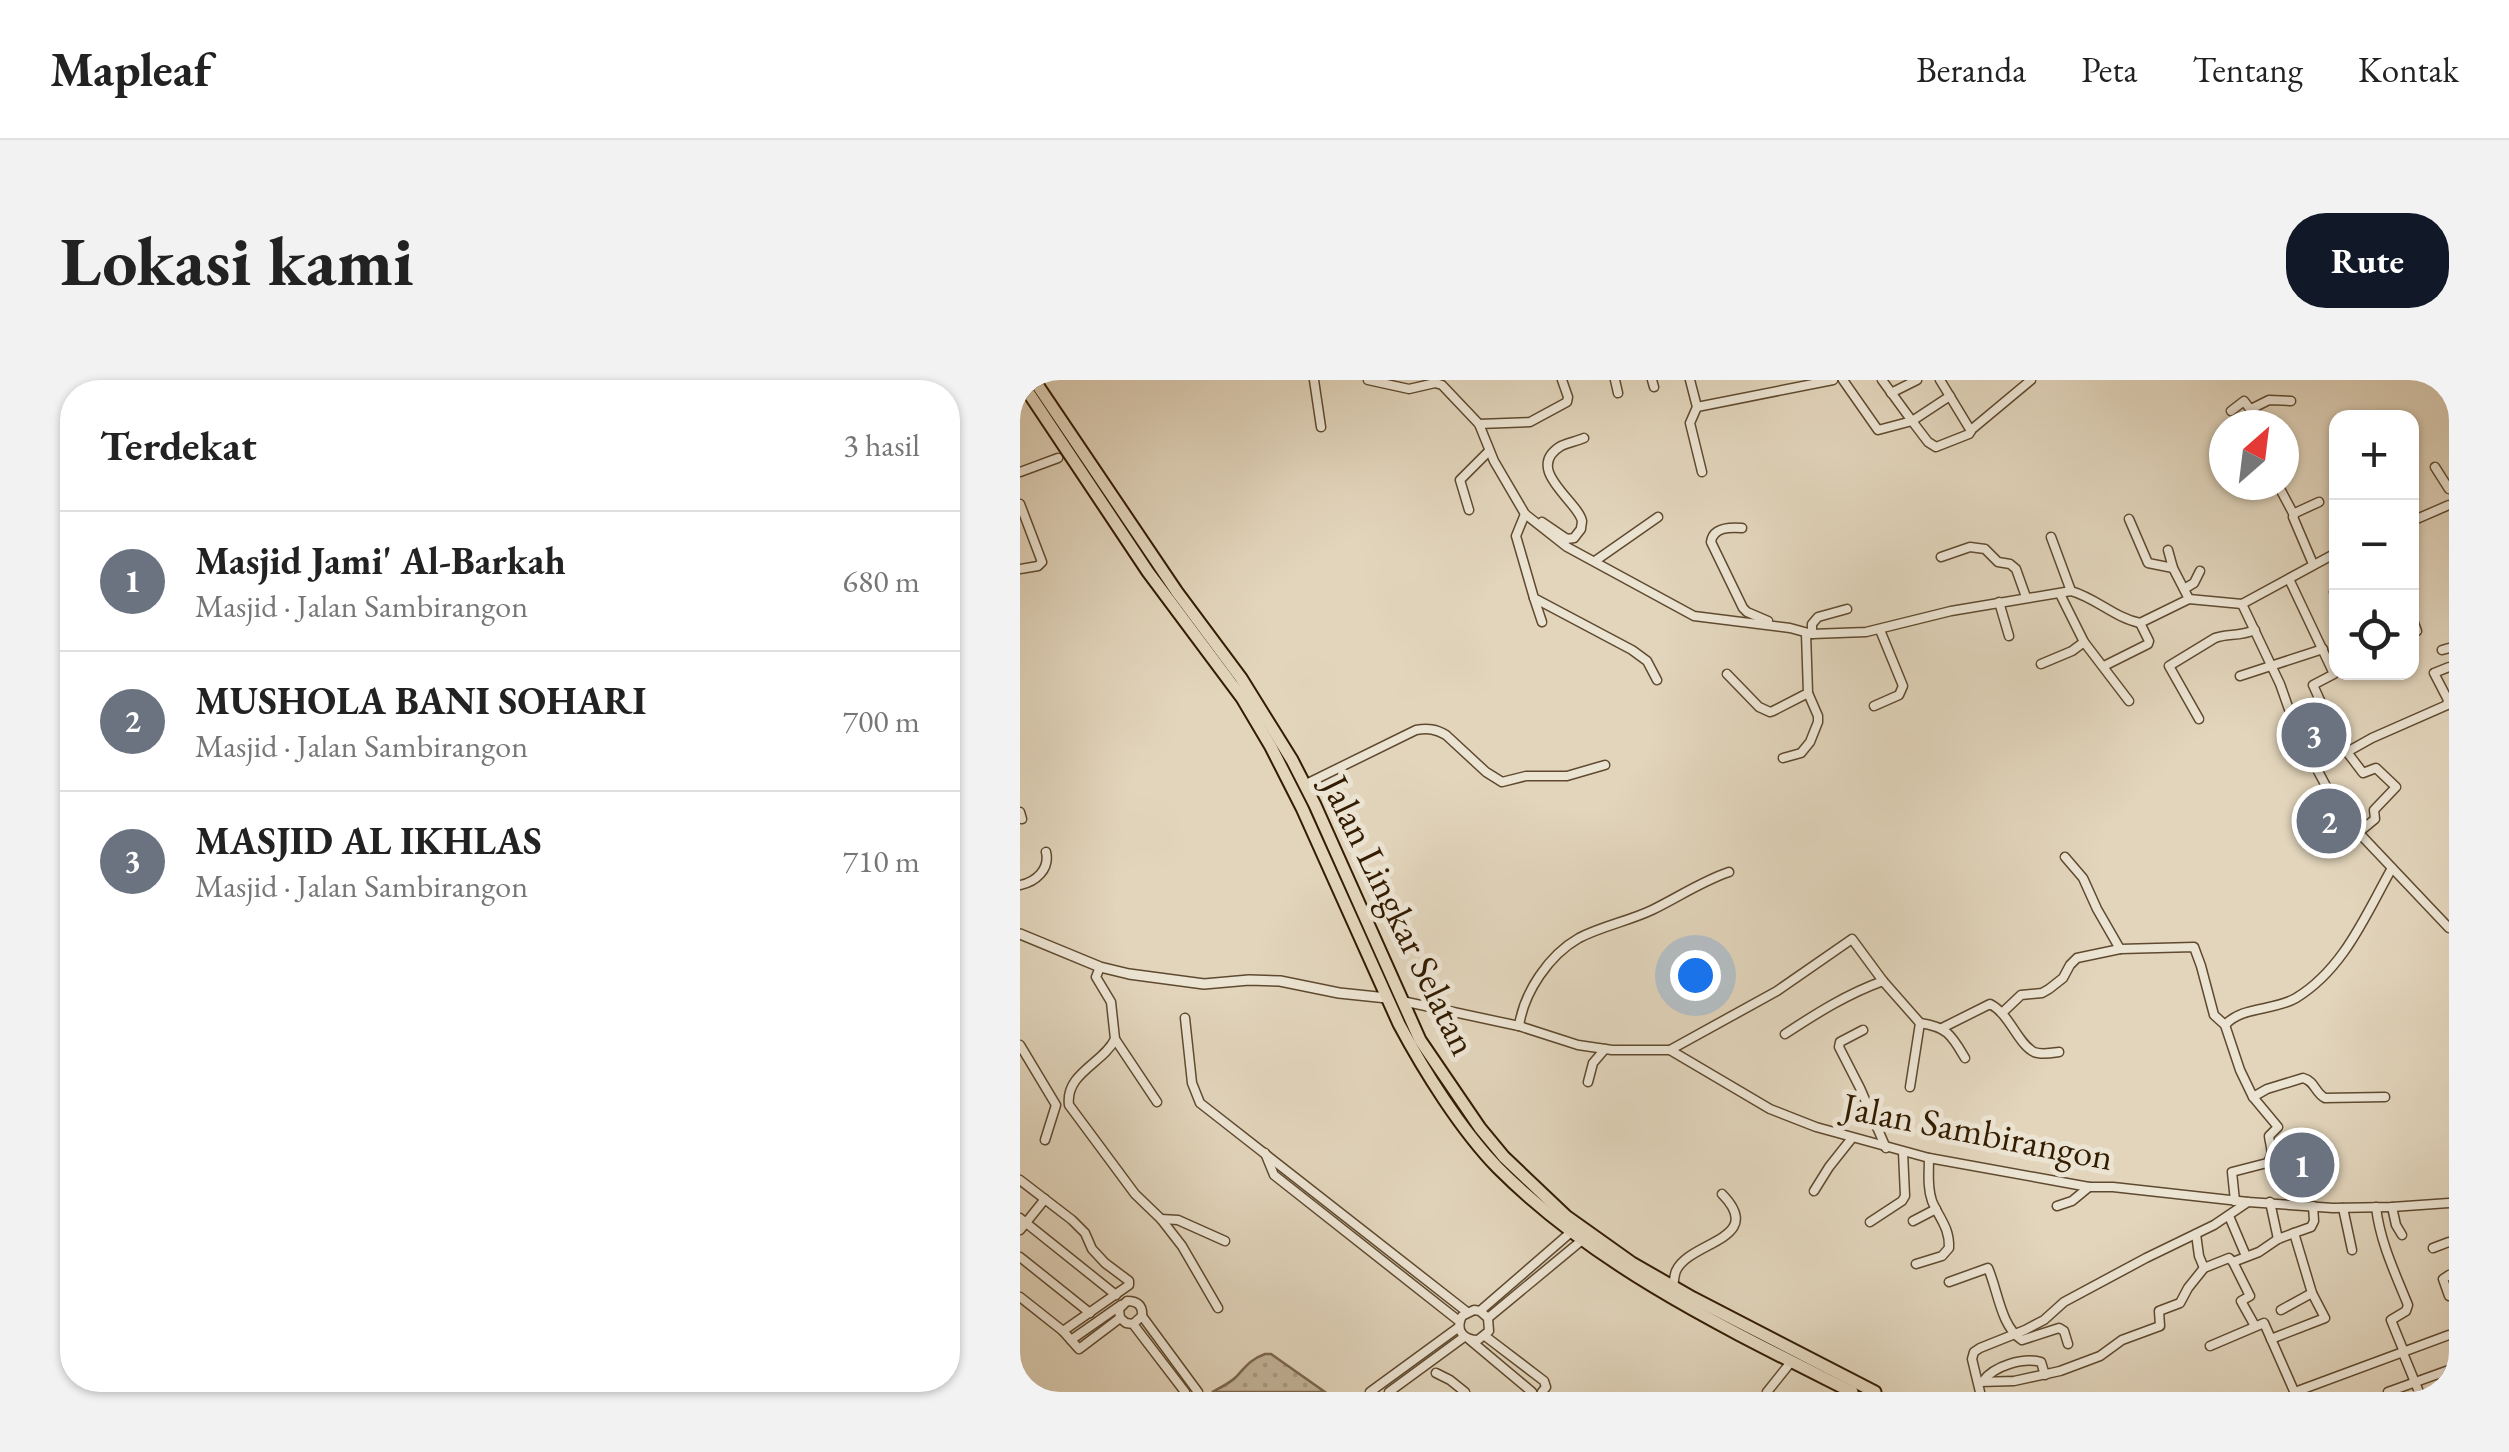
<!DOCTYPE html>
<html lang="id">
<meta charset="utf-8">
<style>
body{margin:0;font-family:"EB Garamond",serif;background:#f2f2f2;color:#222}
.controls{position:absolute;right:30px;top:30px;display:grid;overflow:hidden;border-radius:20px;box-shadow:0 2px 8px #0004}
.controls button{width:90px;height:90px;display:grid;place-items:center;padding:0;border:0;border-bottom:2px solid #e0e0e0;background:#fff;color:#222;font:50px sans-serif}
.compass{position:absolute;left:1189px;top:30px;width:90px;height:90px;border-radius:50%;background:#fff;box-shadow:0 2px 8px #0004;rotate:28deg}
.you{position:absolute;left:675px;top:595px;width:35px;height:35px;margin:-25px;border:8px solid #fff;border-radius:50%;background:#1a73e8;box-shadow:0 0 0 15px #1a73e833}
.badge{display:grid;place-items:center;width:65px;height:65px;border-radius:50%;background:#111827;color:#fff;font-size:32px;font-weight:700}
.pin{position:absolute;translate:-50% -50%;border:5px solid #fff;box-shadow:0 2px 10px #0006}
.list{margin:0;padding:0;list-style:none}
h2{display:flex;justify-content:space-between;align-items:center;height:130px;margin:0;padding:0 40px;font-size:42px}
h2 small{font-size:32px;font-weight:400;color:#767676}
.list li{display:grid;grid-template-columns:65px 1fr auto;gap:30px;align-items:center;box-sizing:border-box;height:140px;padding:0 40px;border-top:2px solid #e0e0e0}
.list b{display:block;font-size:38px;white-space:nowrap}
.list p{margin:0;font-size:32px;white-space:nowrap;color:#767676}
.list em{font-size:32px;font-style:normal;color:#767676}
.icon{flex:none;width:55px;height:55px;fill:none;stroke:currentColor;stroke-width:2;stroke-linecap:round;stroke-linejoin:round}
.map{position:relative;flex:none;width:1429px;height:1012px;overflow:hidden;border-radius:40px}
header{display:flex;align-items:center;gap:60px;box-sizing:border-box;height:140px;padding:0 50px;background:#fff;border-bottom:2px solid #e0e0e0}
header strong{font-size:48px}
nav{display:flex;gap:55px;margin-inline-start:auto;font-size:35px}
.intro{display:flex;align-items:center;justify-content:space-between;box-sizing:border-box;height:240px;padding:0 60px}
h1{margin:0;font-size:70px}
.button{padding:25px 45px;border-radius:40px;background:#111827;color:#fff;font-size:35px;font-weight:700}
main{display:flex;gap:60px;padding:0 60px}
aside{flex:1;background:#fff;border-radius:40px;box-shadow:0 2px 8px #0004}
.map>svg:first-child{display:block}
</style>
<header>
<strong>Mapleaf</strong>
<nav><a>Beranda</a><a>Peta</a><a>Tentang</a><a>Kontak</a></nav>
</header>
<div class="intro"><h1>Lokasi kami</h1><a class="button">Rute</a></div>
<main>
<aside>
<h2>Terdekat<small>3 hasil</small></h2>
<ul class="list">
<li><span class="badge" style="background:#6b7280">1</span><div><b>Masjid Jami' Al-Barkah</b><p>Masjid · Jalan Sambirangon</p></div><em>680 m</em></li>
<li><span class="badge" style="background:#6b7280">2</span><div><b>MUSHOLA BANI SOHARI</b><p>Masjid · Jalan Sambirangon</p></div><em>700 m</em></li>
<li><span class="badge" style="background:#6b7280">3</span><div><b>MASJID AL IKHLAS</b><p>Masjid · Jalan Sambirangon</p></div><em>710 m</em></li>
</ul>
</aside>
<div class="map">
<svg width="1429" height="1012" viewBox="0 0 1429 1012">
<defs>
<pattern id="park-dots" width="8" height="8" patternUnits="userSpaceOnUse" patternTransform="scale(2.5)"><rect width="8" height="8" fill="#c4b69c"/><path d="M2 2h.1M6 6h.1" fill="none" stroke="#a99c85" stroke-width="1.8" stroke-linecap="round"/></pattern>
</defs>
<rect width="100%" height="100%" fill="#e2d5bc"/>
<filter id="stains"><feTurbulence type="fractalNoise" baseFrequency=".002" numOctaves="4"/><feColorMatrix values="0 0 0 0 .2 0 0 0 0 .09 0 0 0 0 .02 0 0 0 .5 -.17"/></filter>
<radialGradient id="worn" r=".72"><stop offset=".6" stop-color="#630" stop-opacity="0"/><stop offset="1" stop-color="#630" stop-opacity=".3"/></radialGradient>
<!-- park -->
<path fill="url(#park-dots)" stroke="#7c694e" stroke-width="2.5" d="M245,974H251L305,1012H192C200,1008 210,1003 216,997C226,986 231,979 245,974Z"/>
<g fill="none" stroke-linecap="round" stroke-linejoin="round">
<defs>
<g id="minor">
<polyline points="294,0 301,47"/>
<path d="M348,0L389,9L415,3L422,5L459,44L474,81L505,134L547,167L674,236L770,248L792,254L846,252L931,231L1051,211C1076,218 1095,238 1120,243L1169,219L1222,224L1316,173"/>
<polyline points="595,0 598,13"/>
<polyline points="632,0 634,7"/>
<polyline points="670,0 677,27 670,43 682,92"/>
<polyline points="823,0 858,50 892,41 908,62 916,67 949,54 951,51 920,0"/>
<polyline points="862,0 892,41 930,16"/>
<polyline points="871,13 897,0"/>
<polyline points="677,27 813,0"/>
<polyline points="1231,29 1249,20 1271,21"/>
<polyline points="1211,31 1224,21 1242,45"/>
<polyline points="459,44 510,42 547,22 548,17 542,0"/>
<polyline points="951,50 1011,0"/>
<polyline points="1415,87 1429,109"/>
<polyline points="0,92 38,78"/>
<polyline points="1258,105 1274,135"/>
<polyline points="0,124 22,182 18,186 0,189"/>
<polyline points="449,130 440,100 469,71"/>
<polyline points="505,134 496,156 514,218 612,270 627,281 637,300"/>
<polyline points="1109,139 1128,183 1153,188 1169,219"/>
<polyline points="1392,141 1429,125"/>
<path d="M522,142L547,159L554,158L561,149C561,146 562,143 562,141C558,121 503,89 541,66C547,63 557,61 564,58"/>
<path d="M722,148C710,147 693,147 691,162L723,228L727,232L748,241"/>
<polyline points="1031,157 1051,211"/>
<polyline points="1148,170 1153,188"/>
<polyline points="921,177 950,167 965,169 978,182 990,184 996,189 1006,217"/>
<polyline points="575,181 638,137"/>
<polyline points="1293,184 1273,137 1275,133 1299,122"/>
<polyline points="1269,199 1314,294 1293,305 1308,338"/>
<polyline points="1164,209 1174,203 1180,191"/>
<polyline points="1316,209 1314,212 1316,220"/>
<polyline points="514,218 522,242"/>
<polyline points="979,222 989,256"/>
<polyline points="1222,224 1260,304 1277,352 1321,434 1429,548"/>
<polyline points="1392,238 1397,251"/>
<polyline points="792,254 792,244 798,237 827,229"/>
<polyline points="1064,262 1109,321"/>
<polyline points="1422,270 1429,268"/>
<polyline points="1021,284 1052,271 1064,262 1040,214"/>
<polyline points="1084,286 1128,264 1129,261 1120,243"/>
<polyline points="707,294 739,327 750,332 753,331 788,313 786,253"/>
<polyline points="1220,296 1303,269"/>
<polyline points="854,326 879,315 883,306 860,250"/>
<path d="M1179,339L1149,286L1195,258C1209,253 1218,257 1235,250"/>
<polyline points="1277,352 1308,338 1327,372 1352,358 1427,325 1428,320 1414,293 1429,287"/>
<polyline points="1327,372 1343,393 1356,388 1376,407 1354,430 1355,439 1338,453"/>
<polyline points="763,378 781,373 790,362 798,342 798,336 788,313"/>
<path d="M284,405L396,350C408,348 416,349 426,355L466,392L482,402L506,396H547L585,385"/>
<polyline points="0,432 2,439"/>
<path d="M1045,477L1063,498L1077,529L1100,569L1174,567L1181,586L1194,635L1205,645L1220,690L1233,717L1258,747L1249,756C1250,766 1255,774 1247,783L1212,792L1215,821"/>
<path d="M0,505C16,502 30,489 26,472"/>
<path d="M80,587L76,597L91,622L95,659C84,683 45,693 49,725L115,814L141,839L162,866L198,928"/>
<polyline points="382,621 499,646 558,665 592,670 650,670 750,729 796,747 909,778 1069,807 1093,807 1228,822 1313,828 1372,827 1429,823"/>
<polyline points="982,633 1001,615 1022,613 1029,609 1043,598 1050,585 1057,578 1100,569"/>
<polyline points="165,638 172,703 180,723 447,932"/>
<path d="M900,643C928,647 932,656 945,678"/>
<path d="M1205,645C1222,626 1254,631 1276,618C1324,589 1346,534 1372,488"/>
<path d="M499,646C504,612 529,575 559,558C582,546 609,541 632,530C657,518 682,501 709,492"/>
<path d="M922,648L970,624C990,634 997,663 1014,672C1021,675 1032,673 1039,672"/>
<polyline points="843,650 820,662 819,667 840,708 866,768"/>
<path d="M765,654C797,633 827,614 863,601"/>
<polyline points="95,659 137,722"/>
<polyline points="0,665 36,725 25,760"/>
<polyline points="650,670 757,611 832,559 863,601 900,643 890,707"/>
<polyline points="568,702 573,683 585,669"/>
<path d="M1233,717L1247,709L1283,698C1295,701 1295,713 1305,718L1365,717"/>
<polyline points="245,773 254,795 439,941"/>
<polyline points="0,800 52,840 65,853 72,869 85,883 109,901 109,905 43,951"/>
<polyline points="794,811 809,787 832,758"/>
<polyline points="1250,822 1258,859"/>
<polyline points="1037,826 1052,821 1069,807"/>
<path d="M1356,827C1360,862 1375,893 1388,925L1386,931L1371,940L1384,972"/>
<polyline points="1372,827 1376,845 1382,855"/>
<polyline points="1323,828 1332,870"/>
<polyline points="1209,836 1226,876"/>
<polyline points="0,838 96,915"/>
<polyline points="141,839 158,840 205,861"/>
<polyline points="893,841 916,829"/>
<polyline points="850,842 882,821 885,816 883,772"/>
<polyline points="0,850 25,819"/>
<polyline points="1176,854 1179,876 1184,888 1209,878 1213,882 1239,872 1258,859 1274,853"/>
<polyline points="1413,868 1429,862"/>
<polyline points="0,877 70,933"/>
<polyline points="1213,882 1230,916 1221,921 1235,946"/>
<path d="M896,884L922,876L929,868C930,848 919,838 912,821C907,807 909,792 909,778"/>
<polyline points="1429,895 1423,899 1429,916"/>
<path d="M929,902L968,888C978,911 981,947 1002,960L1039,948L1044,951L1048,964"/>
<path d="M653,907C654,902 654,896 656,891C669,861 747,860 702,814"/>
<polyline points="0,917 43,951 59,969 100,938"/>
<polyline points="1261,930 1292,913"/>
<path d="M460,931L468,938L469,951L458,960C443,960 435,950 442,936L454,930L460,931L550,853"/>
<polyline points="122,936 178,1012"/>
<polyline points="468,938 561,861"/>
<path d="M113,944L122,936C123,926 118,921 107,921L99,929L100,938L106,943L113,944L165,1012"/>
<polyline points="465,956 524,1001 526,1007 522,1012"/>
<polyline points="1251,959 1305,938 1292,913 1274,853 1291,847 1294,841 1293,826"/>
<polyline points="51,960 101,925"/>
<polyline points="450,960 512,1012"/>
<polyline points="1190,966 1244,943 1274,1011"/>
<polyline points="1383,973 1399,1012"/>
<polyline points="416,993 430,1000 445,1012"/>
<path d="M963,1001C974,986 1003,977 1021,982L1025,995"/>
<polyline points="959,1002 994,1001 1040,991 1080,976 1102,960 1140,946 1139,931 1160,923 1168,908 1184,888"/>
<polyline points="350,1012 439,947"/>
<polyline points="369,1012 444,957"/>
<polyline points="747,1012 771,982"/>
<polyline points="960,1012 952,979 954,972 960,968 1005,950 1024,940 1044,922 1126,878 1194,845 1228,822"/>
<polyline points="1275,1012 1429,955"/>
<polyline points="1368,1012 1429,990"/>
</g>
<polyline id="tertiary" points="0,554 80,587 109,594 184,604 229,600 260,601 319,613 367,618"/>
<g id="trunk">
<path d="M0,0L128,192L222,318L251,367L282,428L379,644C404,691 441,750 478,788C578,888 707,949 832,1012"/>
<polyline points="14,0 157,212 221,298 272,380 295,425 400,660 460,748 484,777 546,836 612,883 673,918 855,1012"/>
</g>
</defs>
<!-- minor casing -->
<use href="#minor" stroke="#5f4a2f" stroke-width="11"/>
<!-- tertiary casing -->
<use href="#tertiary" stroke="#5f4a2f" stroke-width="12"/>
<!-- trunk casing -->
<use href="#trunk" stroke="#331c00" stroke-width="15"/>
<!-- minor -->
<use href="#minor" stroke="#ece4d3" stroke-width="8"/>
<!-- tertiary -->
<use href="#tertiary" stroke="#ece4d3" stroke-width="9"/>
<!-- trunk -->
<use href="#trunk" stroke="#e2d5bc" stroke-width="11"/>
</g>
<g text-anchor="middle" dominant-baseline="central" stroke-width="10" stroke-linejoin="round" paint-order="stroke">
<!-- street labels -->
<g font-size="38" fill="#331c00" stroke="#ece4d3">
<text transform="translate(380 535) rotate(64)">Jalan Lingkar Selatan</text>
<text transform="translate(958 751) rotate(11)">Jalan Sambirangon</text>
</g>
</g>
<rect width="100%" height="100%" filter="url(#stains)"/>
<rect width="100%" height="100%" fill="url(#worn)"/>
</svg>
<div class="controls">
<button>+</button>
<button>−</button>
<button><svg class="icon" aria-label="locate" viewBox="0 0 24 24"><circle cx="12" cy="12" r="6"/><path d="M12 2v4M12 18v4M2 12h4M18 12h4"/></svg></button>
</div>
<svg class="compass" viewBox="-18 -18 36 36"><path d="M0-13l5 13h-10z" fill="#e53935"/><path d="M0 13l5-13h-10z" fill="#767676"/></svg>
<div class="you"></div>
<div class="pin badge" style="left:1282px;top:785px;background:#6b7280">1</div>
<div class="pin badge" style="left:1309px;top:441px;background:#6b7280">2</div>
<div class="pin badge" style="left:1294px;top:355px;background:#6b7280">3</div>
</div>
</main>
